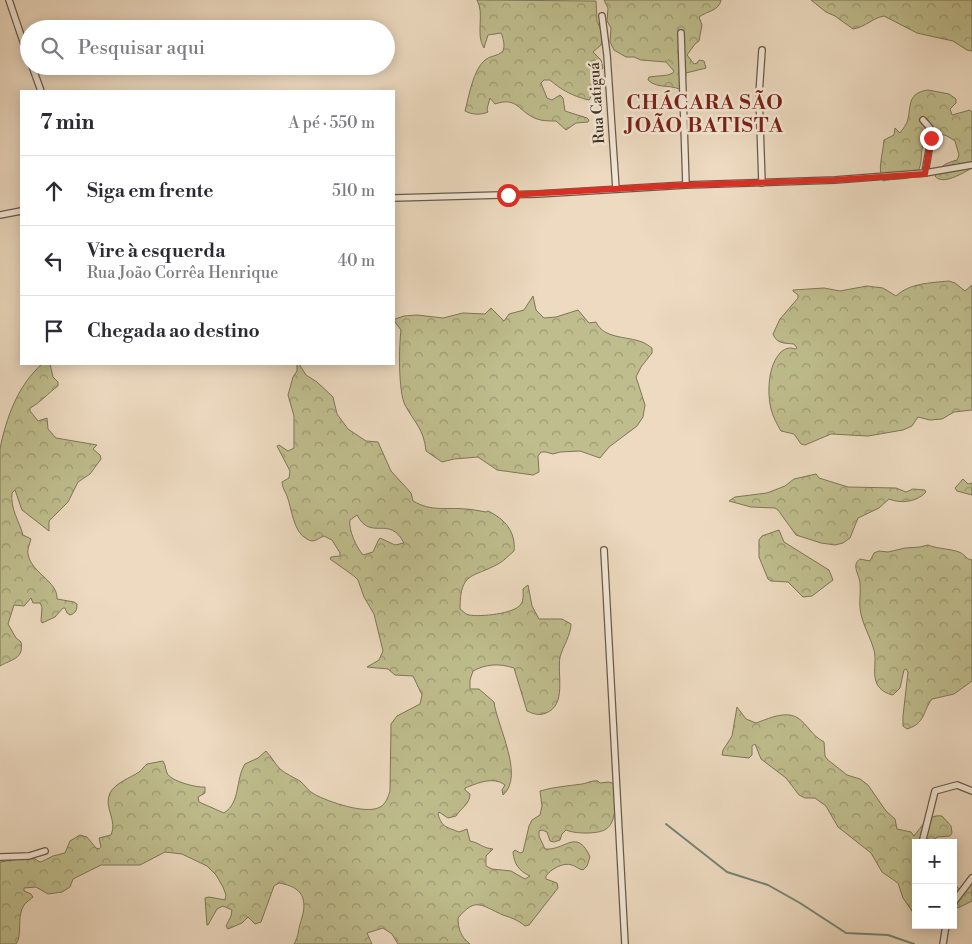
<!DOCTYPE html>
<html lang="pt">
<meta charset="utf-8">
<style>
body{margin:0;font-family:"Libre Bodoni",serif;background:#f2f2f3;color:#2b2b33}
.controls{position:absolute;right:15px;bottom:15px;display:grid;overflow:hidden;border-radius:0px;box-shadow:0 2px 12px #0003}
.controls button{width:45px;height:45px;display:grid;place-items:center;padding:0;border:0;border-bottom:1px solid #e1e1e2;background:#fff;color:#2b2b33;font:25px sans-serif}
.stop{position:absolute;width:15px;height:15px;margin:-11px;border:4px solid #d93025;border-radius:50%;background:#fff}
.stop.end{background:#d93025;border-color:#fff;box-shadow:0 1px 5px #0008}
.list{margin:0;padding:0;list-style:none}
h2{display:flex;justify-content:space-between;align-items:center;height:65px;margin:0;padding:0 20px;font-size:21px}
h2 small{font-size:16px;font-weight:400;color:#7c7c81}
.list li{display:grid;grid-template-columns:32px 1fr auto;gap:15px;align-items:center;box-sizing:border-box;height:70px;padding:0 20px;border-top:1px solid #e1e1e2}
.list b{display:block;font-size:19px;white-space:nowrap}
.list p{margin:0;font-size:16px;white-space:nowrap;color:#7c7c81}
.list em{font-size:16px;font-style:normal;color:#7c7c81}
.icon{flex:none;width:28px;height:28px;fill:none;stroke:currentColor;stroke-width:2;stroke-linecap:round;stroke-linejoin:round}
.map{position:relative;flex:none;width:972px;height:944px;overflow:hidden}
.search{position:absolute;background:#fff;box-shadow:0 2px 12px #0003;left:20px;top:20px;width:375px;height:55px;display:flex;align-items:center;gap:12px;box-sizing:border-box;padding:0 18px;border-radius:28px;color:#7c7c81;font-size:19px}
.panel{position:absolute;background:#fff;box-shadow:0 2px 12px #0003;left:20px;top:90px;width:375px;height:275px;border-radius:0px}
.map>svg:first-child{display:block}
</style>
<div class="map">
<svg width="972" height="944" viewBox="0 0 972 944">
<defs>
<pattern id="forest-crowns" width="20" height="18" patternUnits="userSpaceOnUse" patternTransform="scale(1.25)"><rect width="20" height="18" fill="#bfbd8d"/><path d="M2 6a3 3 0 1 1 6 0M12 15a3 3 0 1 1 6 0" fill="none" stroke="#9c9a73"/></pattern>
</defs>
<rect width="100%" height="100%" fill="#eddac0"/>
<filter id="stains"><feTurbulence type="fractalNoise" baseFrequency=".004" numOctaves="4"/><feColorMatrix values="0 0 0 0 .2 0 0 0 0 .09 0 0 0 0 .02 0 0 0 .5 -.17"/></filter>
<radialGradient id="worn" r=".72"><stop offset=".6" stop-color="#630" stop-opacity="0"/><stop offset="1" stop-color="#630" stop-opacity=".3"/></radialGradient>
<!-- forest -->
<g fill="url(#forest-crowns)" stroke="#7e7658" fill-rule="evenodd">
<path d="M477,0L596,1L597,21L603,35L601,45L593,52L601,60L603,68L592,80V95L589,100C575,97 561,90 550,80H544L541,83L547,98L552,100L560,95L563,98L565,111L587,118L589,120L588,122L576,123L566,130L556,121C550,121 542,121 537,119C518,112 518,96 495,104L490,98L487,109L488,112C481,115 472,115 465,111C469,96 473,70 485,60C489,56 498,56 502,52C506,48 503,37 501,33L488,35L484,48C475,34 485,14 477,0Z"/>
<path d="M604,0H721C719,11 707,11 699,17L702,25L699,41L695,44L687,55L694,64L697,63L699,60L704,61L706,68L686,73L684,92C674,83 658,90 648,80L649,77L668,75L673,73L674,71L666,62L641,60L634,57H626L614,50L610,42L611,28L607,21L608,8Z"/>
<path d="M811,0H972V51L967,50L953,41L917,33L884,16C872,18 866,27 853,29L835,16L826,12Z"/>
<path d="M928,90L949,94L956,99V103L950,109L952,115L970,110L972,112V168C963,173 942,186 935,176C940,165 947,163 957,160L959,155L955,141C946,135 943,133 933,135C914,139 928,166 914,175C906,181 893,178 883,181C877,170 883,154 884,140L894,135L895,128L900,133C903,129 907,124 908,119C911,104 908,93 928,90Z"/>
<path d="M949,281L955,283L965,291L972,285V410L954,412L942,419L930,420L918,417L912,426L903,430L868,436L831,434L805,445L801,444L794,434L781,431C777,424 773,417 771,409C767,392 768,365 781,352C786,348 790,347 795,349L797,348L794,344C784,343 777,344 773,334L780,319L798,298V295L793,291V290L824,288L840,291L867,286L883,288L896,296C910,283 930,283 949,281Z"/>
<path d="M533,296L536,310L544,318L556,317L578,310L589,323L596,322C604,339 626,336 642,342C645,343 649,346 652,348V353L641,367L636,377L645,405L643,417L637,426L609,447L600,458L580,451L560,452L553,454L546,452H541L538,456L539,472L533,475L497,470L478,457L454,459L442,462L426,451C424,429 414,422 405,405C398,391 399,345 401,330L395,322V319L404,316L417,315L443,318L463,313L485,314L491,308L504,321L509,314L524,310Z"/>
<path d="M42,364H50L53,377L58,382V386C48,393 40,403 30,408V411L38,421L47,418L48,429L56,438L97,445L93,449L100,455L101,459L90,474L78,482L68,502L49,521V531L22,510L15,490L12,493C10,508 19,521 23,535L31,539C30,543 27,550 28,554C31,573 58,581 57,599L74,602L77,604C77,610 76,613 70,615L67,613L65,608H63L55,617L42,623L41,621L42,607L40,603H33L31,598L24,606L14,605L8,624L16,638L21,642C24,659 12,659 0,666V449C6,418 18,385 42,364Z"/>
<path d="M297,364H299L306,375L317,382L333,397L337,414L348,429L366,441L378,442L391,471L411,493L413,501C432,512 445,507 465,509C472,509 479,511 486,512L488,511C505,519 516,532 514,551C509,555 504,561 498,564C473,578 460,571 460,609C463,611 465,614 469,615C480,617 515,614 521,604C524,600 523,594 523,589L528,585L532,606L539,619H562L571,624C571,635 563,646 560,657C557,674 567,705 546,713C539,716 534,714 527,711L514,668C499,663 486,664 473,671L470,680V689H479L494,702C497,726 525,776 503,795L502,790L505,785C493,776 478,783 465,788V790L470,794C470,804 461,808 456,816L448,818L439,812L438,814C442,828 447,827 459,832L467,829L470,841C480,843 482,848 493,849L486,856V866L492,869L511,871L525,879L530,876C519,871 514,864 513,852L515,850L520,853L523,852L529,826L532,820L540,815L542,806L540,791C553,787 568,786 582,784C588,783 592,780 598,781L600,783L609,782L615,784C618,794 617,800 615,810C612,828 607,832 589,833C581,833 574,833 566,830L562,834L560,840L554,842L550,841L547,832L542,830L539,831V836L545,849C565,851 577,827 590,857L587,866L583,870C578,869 576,866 572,865C563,862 551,869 546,876V879L557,883L558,888L529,925L525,926C518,920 512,918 503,915C482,906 476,896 458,918C458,929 461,937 470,944H398L392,934L383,928L367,933L372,944H294C299,936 298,929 301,921C308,899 303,887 279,883L274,886L261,922L255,924L248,917L242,923L228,929L226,926L231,916L232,910L223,906L217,909L208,925H207L205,898L209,897L225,900L226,895L223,887L216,875L207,866L182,854L165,852L140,865H101L73,879L70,887L62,892L48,894L36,887L24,888V891L31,894L33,897C30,900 26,902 24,905C16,917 23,935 16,944H0V862L19,859L30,855L38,861L41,862L53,856L65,853L70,841L80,835L87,837L96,848L99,849L101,847L99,838L111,835C118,821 103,807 110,793C115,783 130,778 139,772C142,770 144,766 147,764L163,761C166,766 165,768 167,773C170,781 197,788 205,787V793L198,797L199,802L224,813C241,802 235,780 245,764L258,758L266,751C271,756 275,764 280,769C286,774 293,777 300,781C305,785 308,791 314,794C328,802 367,815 380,807C386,804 388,797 390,791L391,724L397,716L420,704L422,695L413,676L395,675L388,669L367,667L379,660L383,651L374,614L364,597L358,580L354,576L330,559L331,557L340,556V553L332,540L324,536C318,538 314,544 307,539C293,532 292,509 287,496C285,491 282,487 282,482L289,478L290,471L277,446L279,445L288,451L294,448V416L288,395L293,377L297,371ZM357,515C371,542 389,514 404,543L395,545L380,538L378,541L373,552L363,555C357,548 348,530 350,520Z"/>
<path d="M816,474L819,478L848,487L896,488L906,492L913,489L925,490L926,492C917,502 901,504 889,499L879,508L858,518L850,538L843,543L835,545L821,543L796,535L778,510L775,508L751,507L729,501L735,497L767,493L785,486L794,479Z"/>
<polygon points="963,479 968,484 972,483 972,495 957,491 955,488"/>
<polygon points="779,530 784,542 829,570 833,580 812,596 803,597 788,582 771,581 768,579 759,557 759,540 762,536"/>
<path d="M928,545C937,549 955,549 961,553C966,556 966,559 972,560V681L954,694L932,699C922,712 926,723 907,729L903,726V716L908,672L906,669L904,670L900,688L893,695C887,694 880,690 877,684C872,674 877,661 874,650C871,639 865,629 862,618C858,606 861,595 860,583C859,574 851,565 860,559L870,561L874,553L879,551L888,552L905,548L920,547Z"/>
<path d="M737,707L746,719L756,723C768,719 785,710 798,718C808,725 811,735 824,742L825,756L828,760L847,775L860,779L868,785L886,811L895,819L897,829L911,832L914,836C922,826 928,814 942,816L951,826L952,833L950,836L937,837L935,839V843H916V917L903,898L898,883L882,872L871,853L838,827L826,806L815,798H805L799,795L786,778L761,759L755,744L752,746V755L749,758L722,755L723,750L732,736Z"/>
<polygon points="972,881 972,901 958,908 953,902 953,885 960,889"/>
</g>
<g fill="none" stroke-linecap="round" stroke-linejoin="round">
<!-- stream -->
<polyline stroke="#748377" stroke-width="2" points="666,824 727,872 768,885 800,903 846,933 888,935 914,944"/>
<defs>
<g id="minor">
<polyline points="9,0 29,59"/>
<polyline points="602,16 607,55 616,189"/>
<polyline points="681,33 686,185"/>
<polyline points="32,66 41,91"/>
<polyline points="923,120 930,128 931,138 925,173"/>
<polyline points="762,183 759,94 762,50"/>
<polyline points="394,198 538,194 686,185 835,180 925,173 972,165"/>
<polyline points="0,215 21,211"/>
<polyline points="604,550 625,944"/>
<polyline points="924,843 923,839 935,791 957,785 972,791"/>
<polyline points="0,857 29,856 45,851"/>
<polyline points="953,903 972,878"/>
<polyline points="943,944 946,925"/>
</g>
</defs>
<!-- minor casing -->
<use href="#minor" stroke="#685a4a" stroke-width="8"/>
<!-- minor -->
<use href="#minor" stroke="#f3e7d6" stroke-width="5.5"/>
</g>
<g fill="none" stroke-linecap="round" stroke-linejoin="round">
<!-- route -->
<polyline stroke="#d93025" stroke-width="6" points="508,195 686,185 835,180 925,174 931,138"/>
</g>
<g text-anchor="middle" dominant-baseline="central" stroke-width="5" stroke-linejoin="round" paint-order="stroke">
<!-- street labels -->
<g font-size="15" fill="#3c2f23" stroke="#f3e7d6">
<text transform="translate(597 103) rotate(-94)">Rua Catiguá</text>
</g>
<!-- district labels -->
<g font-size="20" font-weight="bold" letter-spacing="1" fill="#7a1f14" stroke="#f3e7d6">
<text x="705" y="103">CHÁCARA SÃO<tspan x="705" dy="23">JOÃO BATISTA</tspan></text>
</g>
</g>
<rect width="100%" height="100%" filter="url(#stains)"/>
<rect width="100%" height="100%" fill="url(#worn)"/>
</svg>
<div class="controls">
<button>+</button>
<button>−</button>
</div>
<div class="stop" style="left:508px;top:195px"></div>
<div class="stop end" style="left:931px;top:138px"></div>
<div class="search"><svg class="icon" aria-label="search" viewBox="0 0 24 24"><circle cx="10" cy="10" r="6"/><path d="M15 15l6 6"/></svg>Pesquisar aqui</div>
<section class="panel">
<h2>7 min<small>A pé · 550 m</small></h2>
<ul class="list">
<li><svg class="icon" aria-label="ahead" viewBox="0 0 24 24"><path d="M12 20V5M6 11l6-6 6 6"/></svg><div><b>Siga em frente</b></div><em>510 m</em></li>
<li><svg class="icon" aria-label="left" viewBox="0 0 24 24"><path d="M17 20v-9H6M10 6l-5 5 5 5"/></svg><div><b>Vire à esquerda</b><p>Rua João Corrêa Henrique</p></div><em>40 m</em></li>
<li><svg class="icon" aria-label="arrive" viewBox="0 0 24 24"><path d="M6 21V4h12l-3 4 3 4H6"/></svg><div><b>Chegada ao destino</b></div></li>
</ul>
</section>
</div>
